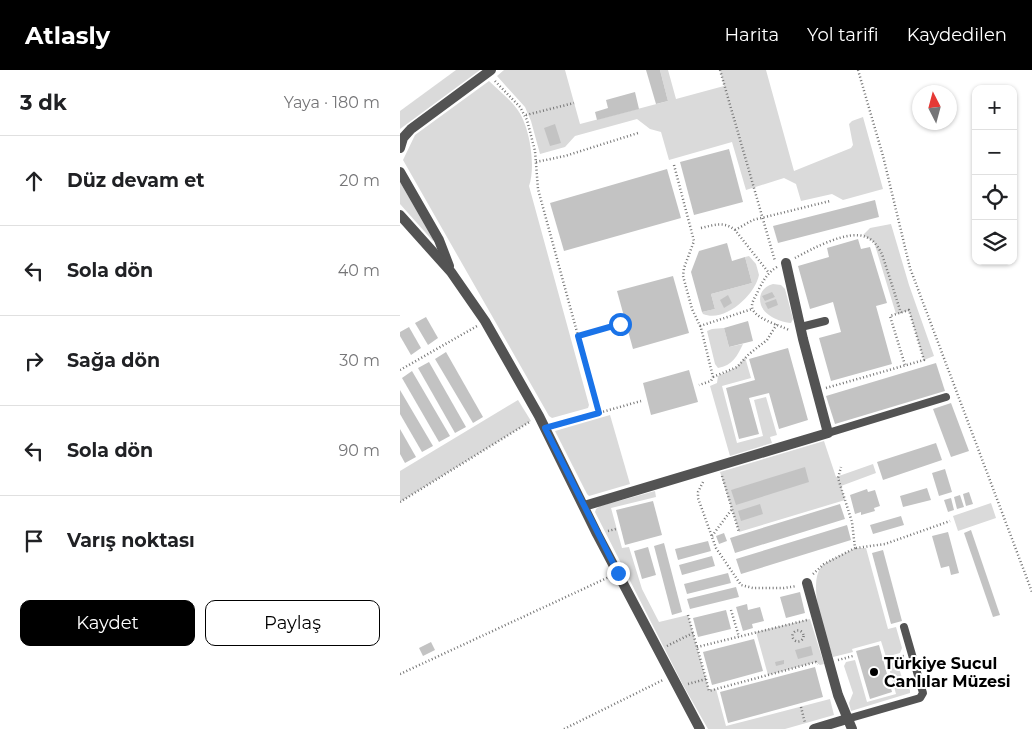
<!DOCTYPE html>
<html lang="tr">
<meta charset="utf-8">
<style>
body{margin:0;font-family:Montserrat,sans-serif;background:#f2f2f2;color:#202124}
.controls{position:absolute;right:15px;top:15px;display:grid;overflow:hidden;border-radius:10px;box-shadow:0 1px 4px #0004}
.controls button{width:45px;height:45px;display:grid;place-items:center;padding:0;border:0;border-bottom:1px solid #e0e0e0;background:#fff;color:#202124;font:25px sans-serif}
.compass{position:absolute;left:512px;top:15px;width:45px;height:45px;border-radius:50%;background:#fff;box-shadow:0 1px 4px #0004;rotate:354deg}
.stop{position:absolute;width:15px;height:15px;margin:-11px;border:4px solid #1a73e8;border-radius:50%;background:#fff}
.stop.end{background:#1a73e8;border-color:#fff;box-shadow:0 1px 5px #0008}
.list{margin:0;padding:0;list-style:none}
h2{display:flex;justify-content:space-between;align-items:center;height:65px;margin:0;padding:0 20px;font-size:21px}
h2 small{font-size:16px;font-weight:400;color:#757577}
.list li{display:grid;grid-template-columns:32px 1fr auto;gap:15px;align-items:center;box-sizing:border-box;height:90px;padding:0 20px;border-top:1px solid #e0e0e0}
.list b{display:block;font-size:19px;white-space:nowrap}
.list em{font-size:16px;font-style:normal;color:#757577}
.actions{display:flex;gap:10px;padding:15px 20px}
.actions a{flex:1;padding:11px 0;border:1px solid #000;border-radius:10px;text-align:center;font-size:18px;color:#000}
.actions .main{background:#000;color:#fff}
.icon{flex:none;width:28px;height:28px;fill:none;stroke:currentColor;stroke-width:2;stroke-linecap:round;stroke-linejoin:round}
.map{position:relative;flex:none;width:632px;height:659px;overflow:hidden}
header{display:flex;align-items:center;gap:30px;box-sizing:border-box;height:70px;padding:0 25px;background:#000;color:#fff}
header strong{font-size:24px}
nav{display:flex;gap:28px;margin-inline-start:auto;font-size:18px}
main{display:flex}
aside{flex:1;background:#fff}
.map>svg:first-child{display:block}
</style>
<header>
<strong>Atlasly</strong>
<nav><a>Harita</a><a>Yol tarifi</a><a>Kaydedilen</a></nav>
</header>
<main>
<aside>
<h2>3 dk<small>Yaya · 180 m</small></h2>
<ul class="list">
<li><svg class="icon" aria-label="ahead" viewBox="0 0 24 24"><path d="M12 20V5M6 11l6-6 6 6"/></svg><div><b>Düz devam et</b></div><em>20 m</em></li>
<li><svg class="icon" aria-label="left" viewBox="0 0 24 24"><path d="M17 20v-9H6M10 6l-5 5 5 5"/></svg><div><b>Sola dön</b></div><em>40 m</em></li>
<li><svg class="icon" aria-label="right" viewBox="0 0 24 24"><path d="M7 20v-9h11M14 6l5 5-5 5"/></svg><div><b>Sağa dön</b></div><em>30 m</em></li>
<li><svg class="icon" aria-label="left" viewBox="0 0 24 24"><path d="M17 20v-9H6M10 6l-5 5 5 5"/></svg><div><b>Sola dön</b></div><em>90 m</em></li>
<li><svg class="icon" aria-label="arrive" viewBox="0 0 24 24"><path d="M6 21V4h12l-3 4 3 4H6"/></svg><div><b>Varış noktası</b></div></li>
</ul>
<div class="actions"><a class="main">Kaydet</a><a>Paylaş</a></div>
</aside>
<div class="map">
<svg width="632" height="659" viewBox="0 0 632 659">
<rect width="100%" height="100%" fill="#fff"/>
<!-- green -->
<g fill="#dadada">
<polygon points="56,0 80,0 0,59 0,41"/>
<polygon points="104,0 165,0 180,54 268,31 260,0 268,0 276,29 324,16 320,0 366,0 394,101 451,78 453,75 449,54 452,51 463,47 483,119 443,130 432,124 401,131 396,114 384,108 346,120 332,72 269,90 261,62 250,59 237,49 175,66 165,77 140,84 131,51 125,37 97,6"/>
<path d="M89,11C98,20 110,29 117,39C130,56 136,97 129,116L189,335L188,338L152,348L149,346L3,90L15,65Z"/>
<polygon points="0,112 33,169 33,171 0,134"/>
<polygon points="491,154 509,215 534,286 524,290 509,241 496,244 474,172 463,165 470,158"/>
<path d="M349,186L356,194L359,205C355,225 325,253 303,244L302,242L315,239L311,224L352,213L345,187Z"/>
<path d="M373,214L381,215L385,219L393,249L391,253C385,253 374,249 369,245C356,236 357,218 373,214Z"/>
<path d="M324,258L329,277L343,274C338,285 332,296 318,298L315,294L307,261L312,259Z"/>
<polygon points="345,287 351,308 322,316 337,373 363,366 354,330 366,327 377,365 370,367 372,373 330,386 310,316 317,313 318,306 337,297"/>
<polygon points="118,330 131,351 0,432 0,401"/>
<polygon points="210,345 230,414 189,426 187,424 155,361"/>
<polygon points="424,371 436,407 473,394 476,403 441,416 445,430 339,462 320,402"/>
<polygon points="255,421 256,427 211,438 222,478 229,477 242,519 259,552 288,545 309,620 316,619 326,656 430,629 434,645 385,659 308,659 283,615 195,442 196,439 200,436"/>
<polygon points="591,433 596,448 558,461 553,446"/>
<path d="M455,478H466L488,559L496,557L502,578L500,583L486,587L481,571L452,579L453,582L433,587C426,566 407,516 421,497C427,490 447,483 455,478Z"/>
<polygon points="410,549 424,594 420,595 416,592 368,605 356,562"/>
<polygon points="455,590 467,632 496,624 488,594 497,592 503,611 510,620 510,623 451,641 449,633 453,623 444,596 446,592"/>
</g>
<!-- building -->
<g fill="#c3c3c3">
<polygon points="246,0 260,0 268,31 256,34"/>
<polygon points="235,22 239,39 197,50 195,42 208,38 206,30"/>
<polygon points="155,54 161,73 150,76 144,58"/>
<polygon points="329,79 343,132 294,145 280,92"/>
<polygon points="267,99 281,148 164,181 150,133"/>
<polygon points="475,130 479,147 378,173 373,156"/>
<polygon points="458,169 461,179 470,177 487,233 476,236 492,294 431,311 419,268 441,262 433,232 410,239 398,196 429,187 427,178"/>
<polygon points="327,173 332,191 345,187 352,213 311,224 315,239 302,242 291,202 299,181"/>
<polygon points="273,206 289,263 233,279 217,221"/>
<polygon points="372,222 375,227 365,231 362,226"/>
<polygon points="328,225 332,233 324,238 320,230"/>
<polygon points="376,229 378,235 368,239 365,233"/>
<polygon points="26,247 38,268 28,275 15,253"/>
<polygon points="348,251 353,271 329,277 324,258"/>
<polygon points="9,257 21,278 11,285 0,266 0,262"/>
<polygon points="388,278 408,350 379,359 369,323 349,328 359,364 339,369 326,318 355,310 349,289"/>
<polygon points="46,282 83,347 73,353 35,289"/>
<polygon points="29,292 66,357 55,363 18,298"/>
<polygon points="536,293 545,321 435,354 426,326"/>
<polygon points="289,300 298,332 251,345 243,313"/>
<polygon points="12,301 50,366 39,372 2,308"/>
<polygon points="0,320 33,376 22,382 0,344"/>
<polygon points="551,333 569,381 551,387 533,339"/>
<polygon points="0,359 16,387 5,393 0,384"/>
<polygon points="536,373 542,390 483,410 477,392"/>
<polygon points="405,397 409,412 336,435 331,420"/>
<polygon points="545,399 552,422 539,426 532,403"/>
<polygon points="527,418 531,430 503,437 500,426"/>
<polygon points="467,419 468,422 475,420 480,436 474,438 475,441 461,445 461,442 455,444 450,425"/>
<polygon points="569,422 573,434 566,436 563,424"/>
<polygon points="560,425 564,437 557,439 554,427"/>
<polygon points="551,428 554,440 548,442 544,430"/>
<polygon points="253,431 262,465 225,475 216,440"/>
<polygon points="360,434 363,444 341,451 338,441"/>
<polygon points="440,434 445,449 335,483 330,468"/>
<polygon points="501,446 504,455 473,464 470,455"/>
<polygon points="447,455 451,470 341,504 336,489"/>
<polygon points="571,460 600,545 593,547 564,463"/>
<polygon points="548,462 559,503 551,505 549,496 541,498 532,466"/>
<polygon points="324,463 327,471 319,474 316,466"/>
<polygon points="308,471 311,481 278,490 275,479"/>
<polygon points="264,473 282,542 272,545 254,476"/>
<polygon points="248,477 256,505 242,509 234,481"/>
<polygon points="483,480 502,551 491,554 472,483"/>
<polygon points="312,486 315,496 282,505 279,495"/>
<polygon points="328,503 331,513 287,524 284,514"/>
<polygon points="336,517 339,527 290,539 287,529"/>
<polygon points="400,522 405,543 386,548 380,527"/>
<polygon points="347,534 348,540 360,537 364,551 352,554 353,558 343,561 336,537"/>
<polygon points="326,540 331,559 298,567 293,548"/>
<polygon points="354,569 363,601 312,615 303,582"/>
<polygon points="31,572 35,580 23,586 19,578"/>
<polygon points="479,575 492,622 470,629 456,581"/>
<polygon points="411,576 413,585 398,589 395,580"/>
<polygon points="384,590 384,594 376,596 375,592"/>
<polygon points="415,597 423,627 328,653 320,622"/>
</g>
<g fill="none" stroke-linecap="round" stroke-linejoin="round">
<!-- path -->
<g stroke="#757575" stroke-width="2.5" stroke-dasharray="1 2.5" stroke-linecap="butt">
<polyline points="320,0 375,191"/>
<polyline points="458,0 483,86 510,198 632,522"/>
<polyline points="95,11 120,37 127,50 135,81 138,119 199,343"/>
<polyline points="126,45 174,33"/>
<polyline points="136,92 165,86 238,63"/>
<polyline points="274,95 294,171 284,198 283,206 292,239 301,258 313,307 311,311 299,315"/>
<path d="M301,158C314,155 324,151 335,160L369,203"/>
<polyline points="335,160 353,150 430,131"/>
<path d="M395,188C412,179 448,159 466,167C474,170 478,177 482,184L501,243"/>
<path d="M377,197C367,203 363,211 358,221C356,226 352,231 352,236C352,248 379,255 389,260"/>
<polyline points="300,256 352,239"/>
<polyline points="178,267 220,254"/>
<polyline points="0,300 77,256"/>
<polyline points="313,307 337,297 349,284 367,270 377,254"/>
<polyline points="426,318 524,290 509,240 490,246 505,295"/>
<polyline points="156,355 241,331"/>
<polyline points="322,406 339,462"/>
<polyline points="303,412 298,422 298,428 316,478 341,515 353,518 384,518 397,516"/>
<polyline points="0,432 131,351"/>
<polyline points="208,461 216,459"/>
<polyline points="312,466 332,439"/>
<polyline points="456,478 485,474 550,451"/>
<polyline points="413,504 424,494 455,478 452,452 438,408 441,397"/>
<polyline points="331,540 339,567"/>
<polyline points="288,545 293,563"/>
<circle cx="398" cy="566" r="5.5"/>
<polyline points="267,576 293,563 306,609 288,614"/>
<polyline points="297,577 407,550"/>
<polyline points="438,590 453,586"/>
<polyline points="486,591 504,586"/>
<polyline points="0,604 209,507"/>
<polyline points="306,609 309,621 416,592 418,594"/>
<polyline points="401,637 405,653"/>
<polyline points="164,659 263,610"/>
</g>
<!-- service -->
<g stroke="#535353" stroke-width="8">
<polyline points="401,257 425,251"/>
<polyline points="428,363 546,327"/>
<polyline points="447,649 520,628 523,623 504,557"/>
</g>
<!-- minor -->
<g stroke="#535353" stroke-width="10">
<polyline points="0,78 3,68 11,59 91,0"/>
<polyline points="0,102 39,170 49,196"/>
<polyline points="0,145 51,202 85,251 139,346 197,464 300,659"/>
<polyline points="184,436 428,363 403,269 386,193"/>
<polyline points="407,513 438,625 452,659"/>
<polyline points="414,659 447,649"/>
</g>
</g>
<g fill="none" stroke-linecap="round" stroke-linejoin="round">
<!-- route -->
<polyline stroke="#1a73e8" stroke-width="6" points="218,503 145,358 199,343 178,266 220,254"/>
</g>
<!-- markers -->
<circle fill="#000" stroke="#fff" stroke-width="2" cx="474" cy="602" r="5"/>
<g text-anchor="middle" dominant-baseline="central" stroke-width="4" stroke-linejoin="round" paint-order="stroke">
<!-- poi labels -->
<g font-size="16" font-weight="bold" fill="#000" stroke="#fff" text-anchor="start">
<text x="484" y="593">Türkiye Sucul<tspan x="484" dy="18">Canlılar Müzesi</tspan></text>
</g>
</g>
</svg>
<div class="controls">
<button>+</button>
<button>−</button>
<button><svg class="icon" aria-label="locate" viewBox="0 0 24 24"><circle cx="12" cy="12" r="6"/><path d="M12 2v4M12 18v4M2 12h4M18 12h4"/></svg></button>
<button><svg class="icon" aria-label="layers" viewBox="0 0 24 24"><path d="M12 4l9 5-9 5-9-5zM3 14l9 5 9-5"/></svg></button>
</div>
<svg class="compass" viewBox="-18 -18 36 36"><path d="M0-13l5 13h-10z" fill="#e53935"/><path d="M0 13l5-13h-10z" fill="#757577"/></svg>
<div class="stop" style="left:220px;top:254px"></div>
<div class="stop end" style="left:218px;top:503px"></div>
</div>
</main>
